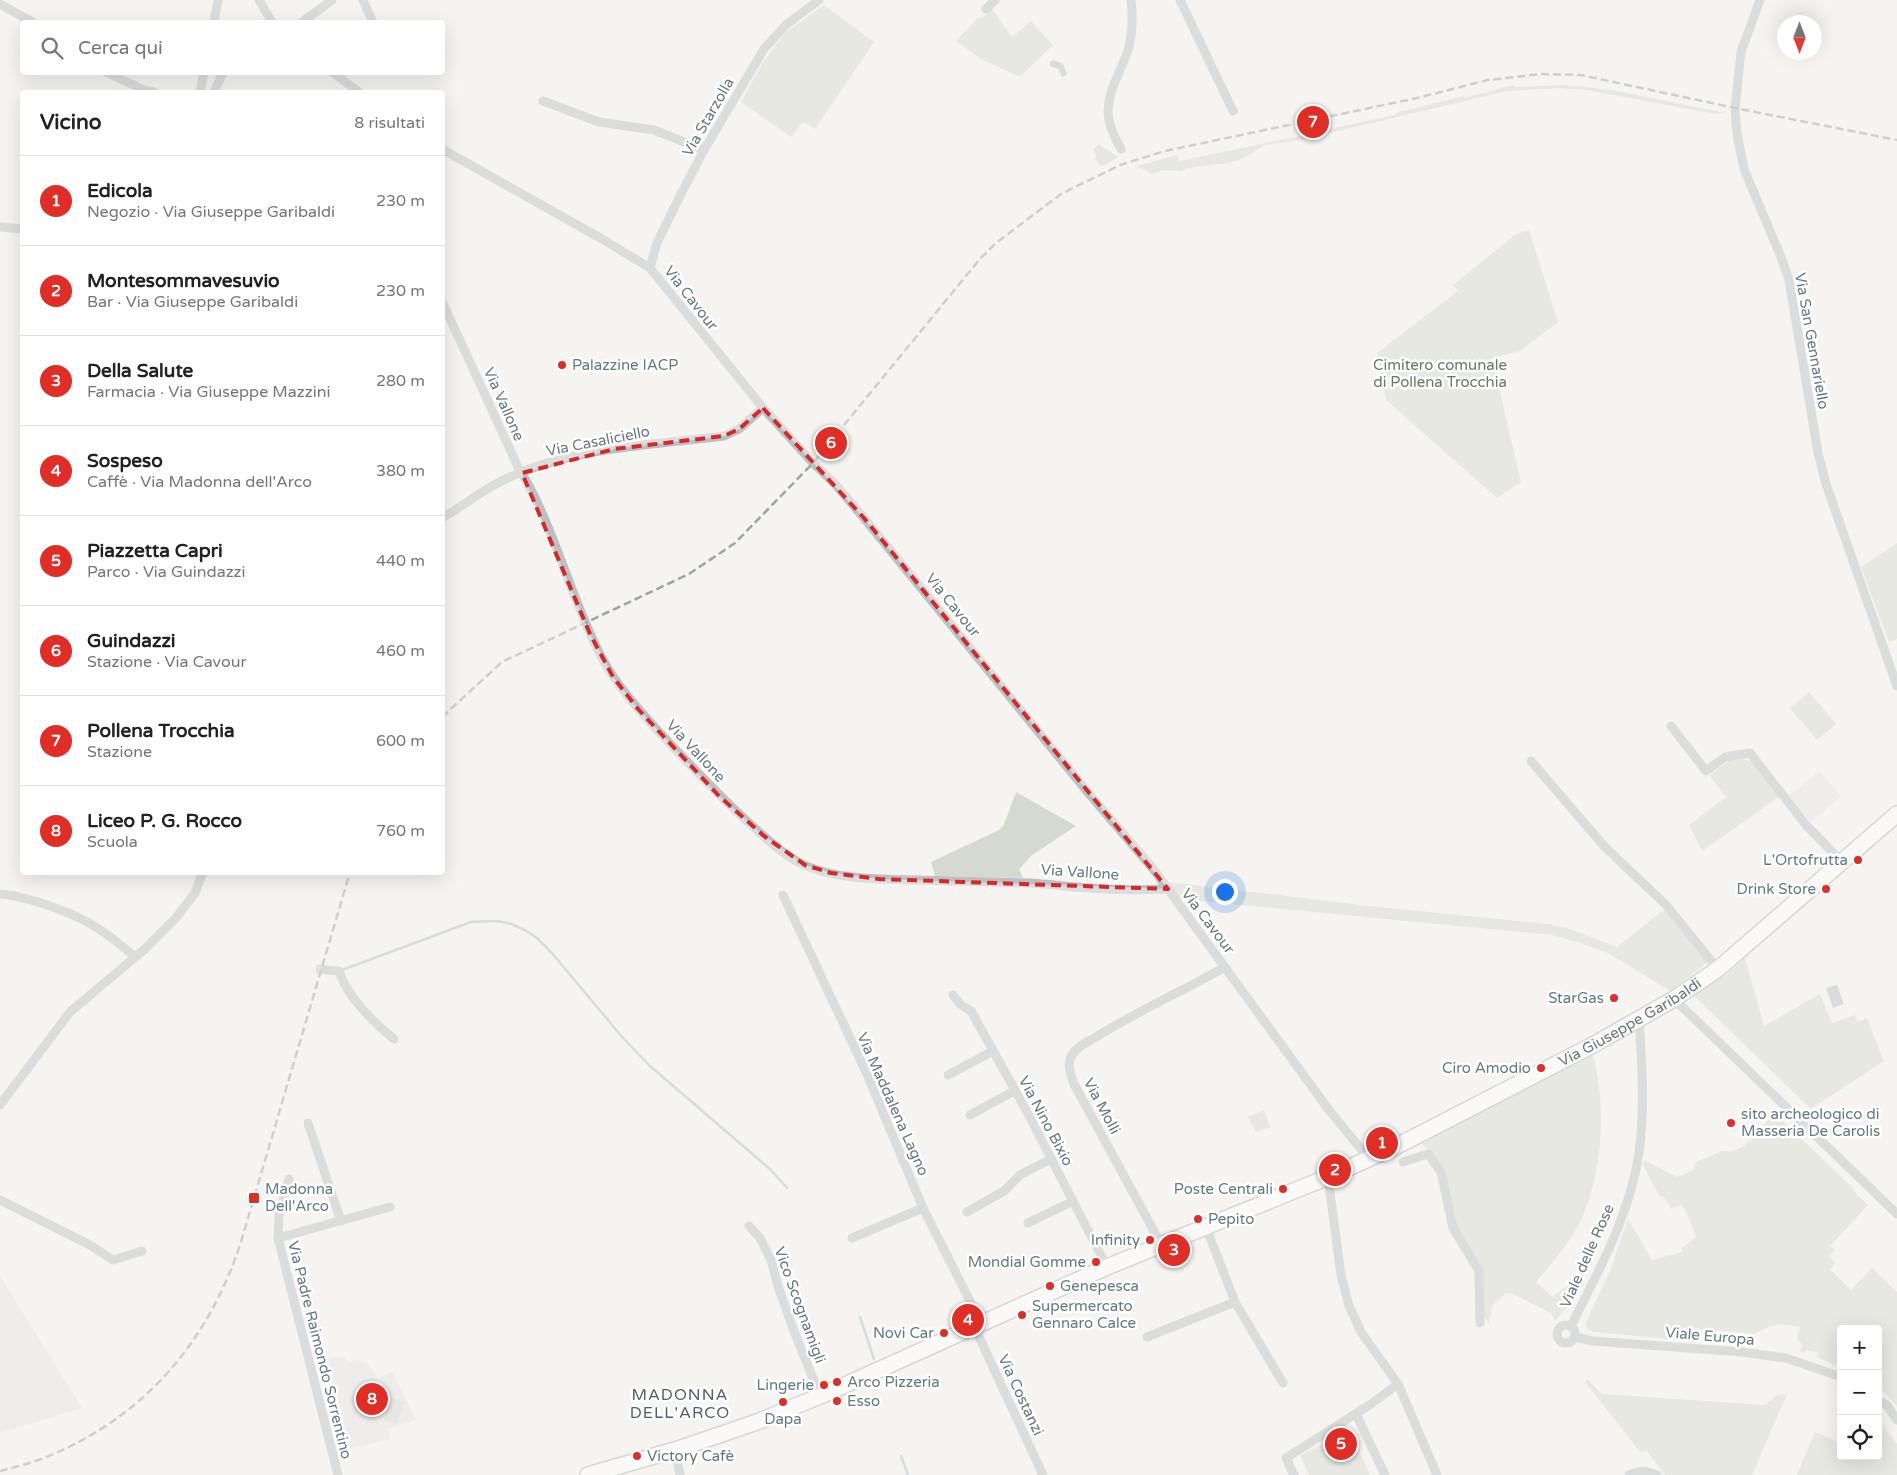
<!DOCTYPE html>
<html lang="it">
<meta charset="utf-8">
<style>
body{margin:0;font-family:"Varela Round",sans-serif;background:#f2f2f2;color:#222}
.controls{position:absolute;right:15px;bottom:15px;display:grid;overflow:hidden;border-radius:5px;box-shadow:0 5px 20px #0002}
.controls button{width:45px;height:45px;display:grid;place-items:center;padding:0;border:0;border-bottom:1px solid #e0e0e0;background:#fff;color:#222;font:25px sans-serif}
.compass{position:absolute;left:1777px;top:15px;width:45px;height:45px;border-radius:50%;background:#fff;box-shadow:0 5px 20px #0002;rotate:180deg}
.you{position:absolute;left:1224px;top:891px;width:18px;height:18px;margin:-12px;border:4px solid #fff;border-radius:50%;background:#1a73e8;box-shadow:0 0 0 8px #1a73e833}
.badge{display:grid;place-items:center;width:32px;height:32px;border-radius:50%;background:#e02d25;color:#fff;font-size:16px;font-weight:700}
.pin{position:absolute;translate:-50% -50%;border:2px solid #fff;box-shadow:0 1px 5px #0006}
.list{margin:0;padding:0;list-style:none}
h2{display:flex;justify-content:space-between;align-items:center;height:65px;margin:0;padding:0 20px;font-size:21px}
h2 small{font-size:16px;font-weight:400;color:#767676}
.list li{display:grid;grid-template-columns:32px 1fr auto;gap:15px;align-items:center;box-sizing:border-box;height:90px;padding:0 20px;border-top:1px solid #e0e0e0}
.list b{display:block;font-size:19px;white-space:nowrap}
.list p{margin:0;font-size:16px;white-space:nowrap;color:#767676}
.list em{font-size:16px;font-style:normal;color:#767676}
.icon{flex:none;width:28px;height:28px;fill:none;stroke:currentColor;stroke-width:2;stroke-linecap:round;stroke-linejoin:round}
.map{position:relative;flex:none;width:1897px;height:1475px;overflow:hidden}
.search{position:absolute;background:#fff;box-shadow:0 5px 20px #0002;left:20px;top:20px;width:425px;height:55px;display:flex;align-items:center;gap:12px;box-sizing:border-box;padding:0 18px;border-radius:5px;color:#767676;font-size:19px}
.panel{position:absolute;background:#fff;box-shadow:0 5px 20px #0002;left:20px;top:90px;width:425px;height:785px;border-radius:5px}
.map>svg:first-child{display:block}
</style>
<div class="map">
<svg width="1897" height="1475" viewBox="0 0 1897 1475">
<rect width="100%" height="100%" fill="#f5f4f1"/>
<!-- built -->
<g fill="#e5e5e4">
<polygon points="1819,771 1841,796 1811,822 1789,796"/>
<polygon points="0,1276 82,1408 0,1433"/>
<polygon points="334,1357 344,1357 350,1363 356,1359 367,1364 379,1378 392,1371 416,1420 388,1429 390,1439 350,1449 328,1360"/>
</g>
<!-- green -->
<g fill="#d5d9d0">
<polygon points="824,5 874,42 815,129 803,122 791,137 741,102 763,62 785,33"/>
<polygon points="992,9 1012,37 1031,21 1053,45 1020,77 981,59 956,41 979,17 982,18"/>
<polygon points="1513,85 1516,87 1563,85 1612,90 1726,113 1715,114 1587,90 1559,88 1507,91 1300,140 1264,145 1242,159 1228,163 1188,168 1181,171 1164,170 1152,174 1137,166 1177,155 1179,161 1306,135 1306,134 1395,115 1396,113 1464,96 1465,98"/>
<polygon points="1099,144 1101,146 1118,157 1105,165 1101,166 1095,159 1096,155 1093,150"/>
<polygon points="1529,230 1558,322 1520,351 1492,358 1521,482 1497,498 1386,400 1377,353 1458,291 1453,285 1516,234"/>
<polygon points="1897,543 1897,639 1889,642 1861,567"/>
<polygon points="1809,692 1836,724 1817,740 1790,708"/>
<polygon points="1741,759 1754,762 1779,797 1702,851 1689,825 1726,797 1709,775 1729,761"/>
<polygon points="1016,792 1076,826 1032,855 1019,869 1023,878 935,876 931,862 999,830 1004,825"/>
<polygon points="1168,882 1370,906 1549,924 1570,929 1617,947 1661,912 1666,911 1708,962 1670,991 1608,953 1580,943 1552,935 1180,899"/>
<polygon points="1745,958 1764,1026 1820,994 1832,1023 1855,1015 1858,1022 1867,1018 1884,1061 1811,1109 1691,993 1720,974 1723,978"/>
<path d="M1592,1052C1607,1103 1603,1172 1581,1220C1570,1243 1552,1263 1536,1282L1552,1297L1568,1285L1576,1292L1567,1308L1555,1321L1551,1313L1513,1294L1506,1293L1492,1306L1489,1324L1483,1314V1278L1454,1223L1444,1173L1422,1143Z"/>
<polygon points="1264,1110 1270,1127 1256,1132 1248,1117"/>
<polygon points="1774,1113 1852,1187 1856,1194 1868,1205 1830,1246 1835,1250 1829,1256 1835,1263 1830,1269 1851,1290 1872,1268 1897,1292 1897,1406 1883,1391 1878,1388 1878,1329 1841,1329 1841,1368 1817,1357 1818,1353 1806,1350 1805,1353 1800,1352 1802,1345 1797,1338 1800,1327 1784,1324 1770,1326 1754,1334 1691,1328 1685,1330 1678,1340 1594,1332 1587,1329 1585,1324 1610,1271 1628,1219 1652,1260 1682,1252 1682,1248 1696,1237 1686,1211 1681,1205 1671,1209 1665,1198 1659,1195 1656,1190 1643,1165 1644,1160 1677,1177 1693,1170 1696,1162 1722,1151 1730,1152 1742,1147 1750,1141"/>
<polygon points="1587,1379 1602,1394 1764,1405 1778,1395 1787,1394 1752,1475 1665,1475 1646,1450 1641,1453 1585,1382"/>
<polygon points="391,1398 405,1402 397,1424 384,1420"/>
<polygon points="1878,1418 1897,1444 1897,1475 1797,1475 1815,1432 1841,1443 1841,1456 1878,1456"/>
<polygon points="1351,1432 1370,1475 1309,1475 1300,1455"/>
</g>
<!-- water -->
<g fill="#b2c2c4">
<polygon points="1054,60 1063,64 1067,74 1065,76 1062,77 1058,69 1050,66 1050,62"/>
<polygon points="1837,985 1844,1004 1833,1008 1826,988"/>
</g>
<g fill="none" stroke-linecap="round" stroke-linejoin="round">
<!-- stream -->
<g stroke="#b2c2c4" stroke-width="2.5">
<polyline points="342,970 471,922 498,921 511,924 525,930 537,938 551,952 623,1038 650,1066 771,1170 787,1188"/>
<polyline points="860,1317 874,1359"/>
<polyline points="901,1456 908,1475"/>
</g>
<!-- minor-tunnel -->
<polyline stroke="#cacfcf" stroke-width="9" stroke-dasharray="9 4.5" stroke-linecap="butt" points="316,969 325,970"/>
<defs>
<g id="major">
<path id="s1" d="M588,1475L675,1450L757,1422L825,1394L1107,1267L1328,1177L1395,1147L1593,1045L1674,999L1718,969L1897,814"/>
</g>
</defs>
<!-- major casing -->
<use href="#major" stroke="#adb4b6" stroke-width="18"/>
<!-- minor -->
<g stroke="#bbc1c3" stroke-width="9">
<polyline points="259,0 272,22"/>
<polyline points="363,0 373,22"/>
<polyline points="1180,0 1233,111"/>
<polyline points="1760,0 1741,52 1735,108 1737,134 1744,169 1781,257 1789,280 1818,453 1826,484 1897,686"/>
<polyline points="0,4 32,22"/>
<polyline points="986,9 995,0"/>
<polyline points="214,22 218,0"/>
<polyline points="302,22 332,0"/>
<polyline points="106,72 144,90 154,92"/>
<polyline points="332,72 359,92"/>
<polyline points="200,92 204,72"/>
<polyline points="214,92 223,72"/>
<polyline points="543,101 599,122 654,130 704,150"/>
<polyline points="442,149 602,239 650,268 763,408 813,463 836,485 864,518 1090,795 1154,870 1329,1110 1369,1159"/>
<path d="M1121,149C1116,139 1111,131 1109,120C1104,95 1121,73 1128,50C1133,33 1133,17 1131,0"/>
<polyline points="0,227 22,229"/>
<polyline points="650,268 657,243 680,196 704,150 764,49 786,25 819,0"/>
<path d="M442,301L518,467C555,526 569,596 602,658C617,686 639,710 660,733C689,764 718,795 749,823C766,838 783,855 804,865C838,880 880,879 916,880C953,881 991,882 1029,883C1049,884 1069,887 1089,888C1115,890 1142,890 1168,889"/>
<path d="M442,518C460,508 476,495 494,485C563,447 647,446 724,436L739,429L763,408"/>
<polyline points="1671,726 1706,771 1725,757 1750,753 1806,825 1842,862"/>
<polyline points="1531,761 1604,846 1666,905 1718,969"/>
<path d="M0,894C15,895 27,899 41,903C82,916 103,929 135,957"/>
<polyline points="783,895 866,1072 923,1208 981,1323"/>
<path d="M325,970L339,971C348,998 373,1022 394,1039"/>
<polyline points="953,995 961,1005 971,1011 1026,1110 1107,1267"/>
<polyline points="1674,999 1897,1214"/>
<polyline points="948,1075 993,1051"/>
<polyline points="0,1105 70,1012 146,948 175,919 195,893 203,872"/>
<polyline points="970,1115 1014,1091"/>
<polyline points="308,1123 341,1221"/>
<polyline points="1403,1162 1428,1154 1441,1172 1453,1228 1479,1271 1480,1323"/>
<polyline points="1328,1177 1341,1275 1349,1306 1361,1332 1398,1384 1437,1475"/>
<polyline points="289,1179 279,1215 278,1238 338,1475"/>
<polyline points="0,1200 90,1245 113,1260 142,1251"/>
<polyline points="967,1212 1004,1191 1020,1175 1051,1159"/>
<polyline points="1028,1223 1073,1201"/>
<polyline points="749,1226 760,1238 771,1260 778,1286 792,1326 820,1396"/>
<polyline points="1206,1227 1235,1302 1283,1383"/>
<polyline points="278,1238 390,1207"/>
<polyline points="852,1238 923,1208"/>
<path d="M1161,1244L1074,1084C1071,1075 1066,1064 1072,1055C1077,1046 1088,1042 1096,1037C1138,1011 1183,991 1225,967"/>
<circle cx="1566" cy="1334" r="9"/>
<polyline points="974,1326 1043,1475"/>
<path d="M1571,1326C1599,1270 1630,1215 1639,1153C1645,1109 1642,1063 1639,1019"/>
<polyline points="1147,1337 1235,1302"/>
<polyline points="1575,1337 1593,1341 1742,1352 1786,1358 1841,1377"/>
<polyline points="1878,1400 1887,1405 1897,1420"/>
<polyline points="1356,1414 1385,1475"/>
<polyline points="675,1450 680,1475"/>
<polyline points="1294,1475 1286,1458 1371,1404 1398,1384"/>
<path d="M1629,1475C1639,1470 1647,1470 1657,1475"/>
</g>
<!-- major -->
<use href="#major" stroke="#fff" stroke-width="15"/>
<!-- rail -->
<g stroke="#9ba5a8" stroke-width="2.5" stroke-dasharray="8 4" stroke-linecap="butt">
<polyline points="442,717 502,662 689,574 735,543 813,463 979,260 996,243 1061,194 1120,165 1165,151 1417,98 1488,80 1541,74 1581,75 1735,108 1897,140"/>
<path d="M0,1471C19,1466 39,1461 58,1452C150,1411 210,1337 241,1242L350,872"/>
</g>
</g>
<!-- marked area -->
<path d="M0 0H1897V1475H0ZM763,408L864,518L1168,889L879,879L831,873L805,865L764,836L719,796L638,709L613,677L590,634L522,473L614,449L724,436L739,429Z" fill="#f5f4f1" fill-opacity=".55" fill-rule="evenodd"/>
<path fill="none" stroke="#d62828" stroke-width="4" stroke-dasharray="10 6" stroke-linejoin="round" d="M763,408L864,518L1168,889L879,879L831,873L805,865L764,836L719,796L638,709L613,677L590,634L522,473L614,449L724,436L739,429Z"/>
<!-- markers -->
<g fill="#e02d25" stroke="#fff" stroke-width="2">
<circle cx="562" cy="365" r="5"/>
<circle cx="1858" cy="860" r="5"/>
<circle cx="1826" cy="889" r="5"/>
<circle cx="1614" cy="998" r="5"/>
<circle cx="1541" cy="1068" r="5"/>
<circle cx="1731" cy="1123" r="5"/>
<circle cx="1283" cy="1189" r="5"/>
<rect x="248" y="1192" width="12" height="12" rx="2.5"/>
<circle cx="1198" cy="1219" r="5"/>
<circle cx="1150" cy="1240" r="5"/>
<circle cx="1096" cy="1262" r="5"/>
<circle cx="1050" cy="1286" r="5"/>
<circle cx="1022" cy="1315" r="5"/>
<circle cx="944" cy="1333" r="5"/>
<circle cx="837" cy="1382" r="5"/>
<circle cx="824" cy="1385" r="5"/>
<circle cx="837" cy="1401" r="5"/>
<circle cx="783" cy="1402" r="5"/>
<circle cx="637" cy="1456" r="5"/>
</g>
<g text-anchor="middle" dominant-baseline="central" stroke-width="5" stroke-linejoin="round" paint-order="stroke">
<!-- street labels -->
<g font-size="15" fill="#647a81" stroke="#fff">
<text transform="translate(708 117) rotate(-60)">Via Starzolla</text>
<text transform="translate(691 298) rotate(52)">Via Cavour</text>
<text transform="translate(1812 341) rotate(80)">Via San Gennariello</text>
<text transform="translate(504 404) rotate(66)">Via Vallone</text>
<text transform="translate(598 441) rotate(-11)">Via Casaliciello</text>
<text transform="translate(953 605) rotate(51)">Via Cavour</text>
<text transform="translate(696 751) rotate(47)">Via Vallone</text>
<text transform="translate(1080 872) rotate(4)">Via Vallone</text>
<text transform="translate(1208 921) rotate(53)">Via Cavour</text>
<text stroke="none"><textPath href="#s1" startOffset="1138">Via Giuseppe Garibaldi</textPath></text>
<text transform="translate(893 1104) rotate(66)">Via Maddalena Lagno</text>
<text transform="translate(1102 1106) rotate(62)">Via Molli</text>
<text transform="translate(1046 1121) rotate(62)">Via Nino Bixio</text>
<text transform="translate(1587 1256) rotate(-66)">Viale delle Rose</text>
<text transform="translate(800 1305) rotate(70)">Vico Scognamigli</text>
<text transform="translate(1710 1336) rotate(5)">Viale Europa</text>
<text transform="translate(320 1350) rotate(76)">Via Padre Raimondo Sorrentino</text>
<text transform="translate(1021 1395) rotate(65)">Via Costanzi</text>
</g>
<!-- poi labels -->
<g font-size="15" fill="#647a81" stroke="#fff" text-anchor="start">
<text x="572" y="365">Palazzine IACP</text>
<text x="1848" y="860" text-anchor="end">L'Ortofrutta</text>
<text x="1816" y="889" text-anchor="end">Drink Store</text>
<text x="1604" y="998" text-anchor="end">StarGas</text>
<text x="1531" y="1068" text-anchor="end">Ciro Amodio</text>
<text x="1741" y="1114">sito archeologico di<tspan x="1741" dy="17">Masseria De Carolis</tspan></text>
<text x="265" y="1189">Madonna<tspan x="265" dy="17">Dell'Arco</tspan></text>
<text x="1273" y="1189" text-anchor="end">Poste Centrali</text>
<text x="1208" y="1219">Pepito</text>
<text x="1140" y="1240" text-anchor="end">Infinity</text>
<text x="1086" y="1262" text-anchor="end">Mondial Gomme</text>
<text x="1060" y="1286">Genepesca</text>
<text x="1032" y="1306">Supermercato<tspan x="1032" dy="17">Gennaro Calce</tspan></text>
<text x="934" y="1333" text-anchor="end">Novi Car</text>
<text x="847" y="1382">Arco Pizzeria</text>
<text x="814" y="1385" text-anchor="end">Lingerie</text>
<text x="847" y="1401">Esso</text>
<text x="783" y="1419" text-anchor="middle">Dapa</text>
<text x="647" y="1456">Victory Cafè</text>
</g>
<!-- park labels -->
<g font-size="15" fill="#6b7963" stroke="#fff">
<text x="1440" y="365">Cimitero comunale<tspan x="1440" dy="17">di Pollena Trocchia</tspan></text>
</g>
<!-- neighbourhood labels -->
<g font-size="16" letter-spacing="1" fill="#526166" stroke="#fff">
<text x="680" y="1395">MADONNA<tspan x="680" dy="18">DELL'ARCO</tspan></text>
</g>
</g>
</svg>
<div class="controls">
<button>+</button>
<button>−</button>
<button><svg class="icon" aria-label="locate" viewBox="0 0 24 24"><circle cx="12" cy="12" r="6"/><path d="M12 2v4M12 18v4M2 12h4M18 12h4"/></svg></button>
</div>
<svg class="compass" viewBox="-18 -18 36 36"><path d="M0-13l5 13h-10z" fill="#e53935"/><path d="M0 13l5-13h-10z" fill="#767676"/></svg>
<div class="you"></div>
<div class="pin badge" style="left:1382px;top:1143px">1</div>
<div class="pin badge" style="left:1335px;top:1170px">2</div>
<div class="pin badge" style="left:1174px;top:1250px">3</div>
<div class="pin badge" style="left:968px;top:1320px">4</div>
<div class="pin badge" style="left:1341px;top:1444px">5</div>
<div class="pin badge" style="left:831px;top:443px">6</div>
<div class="pin badge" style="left:1313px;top:122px">7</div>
<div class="pin badge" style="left:372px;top:1399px">8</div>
<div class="search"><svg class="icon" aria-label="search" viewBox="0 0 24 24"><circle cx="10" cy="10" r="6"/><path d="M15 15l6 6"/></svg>Cerca qui</div>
<section class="panel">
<h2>Vicino<small>8 risultati</small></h2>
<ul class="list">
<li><span class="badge">1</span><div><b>Edicola</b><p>Negozio · Via Giuseppe Garibaldi</p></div><em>230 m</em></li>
<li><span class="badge">2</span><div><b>Montesommavesuvio</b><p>Bar · Via Giuseppe Garibaldi</p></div><em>230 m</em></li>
<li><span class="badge">3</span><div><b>Della Salute</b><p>Farmacia · Via Giuseppe Mazzini</p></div><em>280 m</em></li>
<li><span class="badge">4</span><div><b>Sospeso</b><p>Caffè · Via Madonna dell'Arco</p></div><em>380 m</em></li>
<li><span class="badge">5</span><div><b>Piazzetta Capri</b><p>Parco · Via Guindazzi</p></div><em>440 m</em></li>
<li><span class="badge">6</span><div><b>Guindazzi</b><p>Stazione · Via Cavour</p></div><em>460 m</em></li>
<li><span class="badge">7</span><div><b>Pollena Trocchia</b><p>Stazione</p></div><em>600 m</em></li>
<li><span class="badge">8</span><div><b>Liceo P. G. Rocco</b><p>Scuola</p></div><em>760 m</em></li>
</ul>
</section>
</div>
